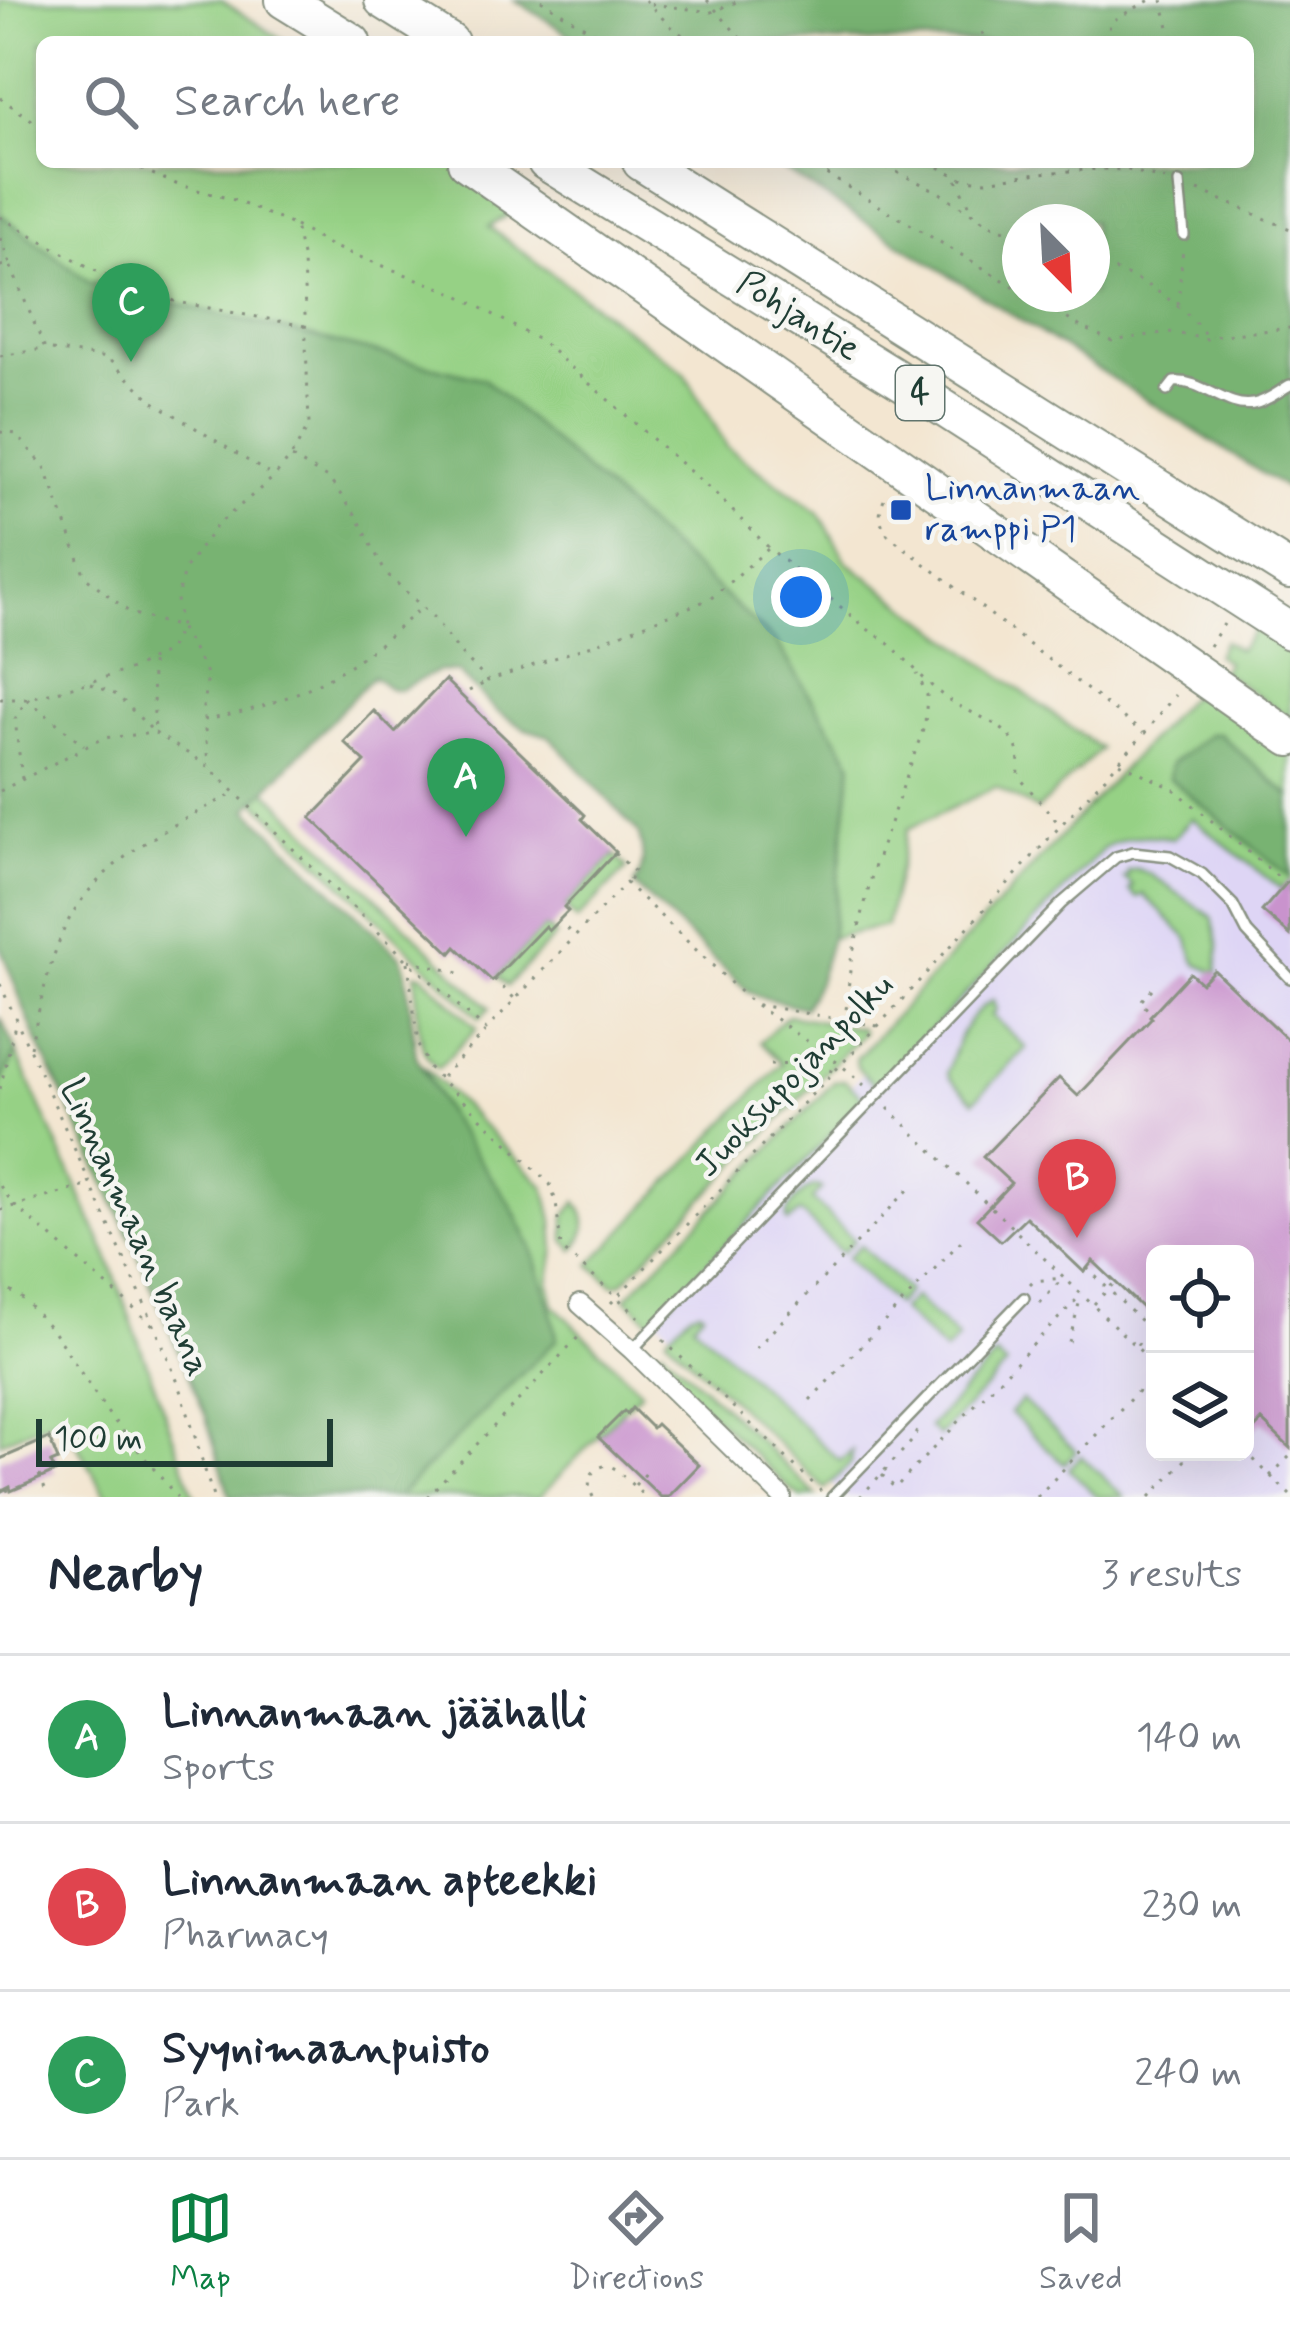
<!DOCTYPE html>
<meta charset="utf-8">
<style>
body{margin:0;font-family:Mynerve,sans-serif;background:#f2f2f3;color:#1f2937}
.controls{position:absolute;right:36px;bottom:36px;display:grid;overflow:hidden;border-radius:18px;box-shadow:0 12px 48px #0002}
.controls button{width:108px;height:108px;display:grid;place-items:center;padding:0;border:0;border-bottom:3px solid #e0e1e3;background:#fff;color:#1f2937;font:60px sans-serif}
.compass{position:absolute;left:1002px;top:204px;width:108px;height:108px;border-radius:50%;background:#fff;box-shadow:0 12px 48px #0002;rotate:156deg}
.scale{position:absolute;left:36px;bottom:30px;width:297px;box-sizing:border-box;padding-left:12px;border:6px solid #1f3d34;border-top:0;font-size:33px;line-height:42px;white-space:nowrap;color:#1f3d34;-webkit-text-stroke:9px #f6f6f2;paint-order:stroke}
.you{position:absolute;left:801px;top:597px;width:42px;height:42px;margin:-30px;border:9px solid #fff;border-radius:50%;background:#1a73e8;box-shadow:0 0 0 18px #1a73e833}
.badge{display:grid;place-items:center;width:78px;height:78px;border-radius:50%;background:#0b8043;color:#fff;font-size:39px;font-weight:700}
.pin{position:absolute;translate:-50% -99px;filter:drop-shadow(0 3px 6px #0008)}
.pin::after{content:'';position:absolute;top:63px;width:42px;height:36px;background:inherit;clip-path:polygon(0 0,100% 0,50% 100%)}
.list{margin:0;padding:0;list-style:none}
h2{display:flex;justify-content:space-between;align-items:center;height:156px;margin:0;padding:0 48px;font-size:51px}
h2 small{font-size:39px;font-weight:400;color:#747a83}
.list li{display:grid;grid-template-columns:78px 1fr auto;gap:36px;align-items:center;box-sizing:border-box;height:168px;padding:0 48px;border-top:3px solid #e0e1e3}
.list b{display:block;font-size:45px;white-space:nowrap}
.list p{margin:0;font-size:39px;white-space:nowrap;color:#747a83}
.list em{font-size:39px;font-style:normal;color:#747a83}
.icon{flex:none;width:66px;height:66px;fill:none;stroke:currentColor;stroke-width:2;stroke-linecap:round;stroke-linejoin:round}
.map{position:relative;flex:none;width:1290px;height:1497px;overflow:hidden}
.search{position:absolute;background:#fff;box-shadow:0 12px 48px #0002;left:36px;right:36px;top:36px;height:132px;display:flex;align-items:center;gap:30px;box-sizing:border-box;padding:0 42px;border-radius:18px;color:#747a83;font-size:45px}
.sheet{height:660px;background:#fff}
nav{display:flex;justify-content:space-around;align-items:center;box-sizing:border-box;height:168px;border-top:3px solid #e0e1e3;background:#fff;font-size:33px;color:#747a83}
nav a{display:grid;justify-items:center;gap:6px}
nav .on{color:#0b8043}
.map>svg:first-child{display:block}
</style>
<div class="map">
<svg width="1290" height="1497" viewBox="0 0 1290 1497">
<rect width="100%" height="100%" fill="#f6f6f2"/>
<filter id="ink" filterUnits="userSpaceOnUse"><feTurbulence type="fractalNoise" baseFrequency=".00833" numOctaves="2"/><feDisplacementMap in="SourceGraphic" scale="24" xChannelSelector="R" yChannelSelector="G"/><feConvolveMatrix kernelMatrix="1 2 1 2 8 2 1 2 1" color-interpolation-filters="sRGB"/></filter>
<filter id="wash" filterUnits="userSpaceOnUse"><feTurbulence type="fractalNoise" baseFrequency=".004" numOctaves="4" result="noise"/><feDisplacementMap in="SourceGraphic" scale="48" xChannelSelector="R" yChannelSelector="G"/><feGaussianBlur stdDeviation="2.7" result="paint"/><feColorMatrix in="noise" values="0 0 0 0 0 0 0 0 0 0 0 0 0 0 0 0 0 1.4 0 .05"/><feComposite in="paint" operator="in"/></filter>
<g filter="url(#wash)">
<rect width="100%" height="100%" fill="#f3e6d1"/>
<!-- built -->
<path fill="#ded5f5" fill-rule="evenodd" d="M1144,782L1267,874L1290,897V1497H845L641,1303ZM1155,1254H1245V1452H1155Z"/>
<!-- green -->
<g fill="#96d185" stroke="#5a875c" stroke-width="3">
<polygon points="0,0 221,0 285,42 42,42 42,162 461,162 522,206 489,227 684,372 727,447 819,513 847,562 1100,749 1037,810 996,787 908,829 886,926 831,938 852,762 484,379 306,336 0,519"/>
<polygon points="1255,629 1290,652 1290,718 1221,671 1227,662 1216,655 1224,641 1239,650"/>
<path d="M1205,690L1290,755V891L1284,886L1281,889L1192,818L1173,839C1148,833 1128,835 1105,847L877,1087L857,1067L856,1059L1187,699L1193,694L1201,698Z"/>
<polygon points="266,790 490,1008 480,1018 256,801"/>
<polygon points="614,855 627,868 577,920 564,907"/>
<polygon points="1137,869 1150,874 1212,917 1219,947 1217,973 1198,965 1194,960 1189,940 1143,894 1138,898 1129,890 1133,886 1124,878 1128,876 1128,871"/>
<polygon points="545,926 555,936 507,986 497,976"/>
<path d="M416,973L422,974L477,1028L438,1068C413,1052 418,1001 416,973Z"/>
<path d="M993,1000L996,1010L992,1015L1026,1048L974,1101L950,1079L947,1073C956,1043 965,1016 993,1000Z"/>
<polygon points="788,1015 860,1028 863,1033 622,1283 614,1285 590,1265 782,1063 760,1042"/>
<polygon points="0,1017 108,1257 195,1497 107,1497 61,1416 0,1442"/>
<polygon points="423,1066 545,1187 553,1220 555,1250 549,1283 554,1305 641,1391 539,1497 397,1497 556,1339 551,1308 531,1246 448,1116"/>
<polygon points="844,1080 865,1099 651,1322 626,1298 629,1295 835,1081"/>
<path d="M818,1186L822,1188L812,1199L854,1240L842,1253L800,1212L788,1222L786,1219C787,1206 805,1187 818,1186Z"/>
<path d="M577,1202C589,1219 588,1235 574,1250L565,1240V1216Z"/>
<polygon points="860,1245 908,1291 896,1305 847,1258"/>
<polygon points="914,1297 958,1339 945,1352 901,1310"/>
<polygon points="699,1310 703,1312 693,1323 840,1461 852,1451 851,1463 825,1489 666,1337 691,1312"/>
<polygon points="662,1348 816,1495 801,1497 792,1491 665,1370 660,1359"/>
<polygon points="996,1356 1006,1366 939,1436 929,1427"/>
<polygon points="1022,1400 1076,1451 1064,1464 1010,1413"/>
<polygon points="1081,1456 1124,1497 1098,1497 1069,1469"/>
</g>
<!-- forest -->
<g fill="#78b372" stroke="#4c7853" stroke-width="3" fill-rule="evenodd">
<path d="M515,0H1290V491L771,162H1248V42H581ZM1020,222H1092V294H1020Z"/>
<path d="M0,214L89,282L484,379L776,642L852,762L831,938L818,982L804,1008L761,997L747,990L634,885C646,869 644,850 638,832L549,736L526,729L496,711L458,672L438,671L399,690L389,688L373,676L248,809L401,957L406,972L416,1056L448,1116L511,1205L531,1246L551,1308L557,1339L397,1497H230L206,1417L133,1243L34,1034L0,946Z"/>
<polygon points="1209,734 1219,734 1290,796 1290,877 1169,778 1171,764"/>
<polygon points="0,1017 17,1052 0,1084"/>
</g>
<g id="blocks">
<!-- building -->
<g fill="#c993cd">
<polygon points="445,680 585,815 582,819 616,852 564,907 568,911 549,930 545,926 492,981 456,947 451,953 311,818 365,762 344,742 374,711 395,732"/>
<polygon points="1290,879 1290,935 1262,911"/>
<polygon points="1214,970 1290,1042 1290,1448 1262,1421 1245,1439 1245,1254 1155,1254 1155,1320 1093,1261 1084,1272 1026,1217 1001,1241 977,1219 1011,1183 983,1157 1059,1078 1078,1096 1152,1018 1150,1016 1190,973 1201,983"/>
<polygon points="632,1408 652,1428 656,1424 699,1465 668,1497 661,1497 598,1437 624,1411 627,1414"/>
<polygon points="49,1438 58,1460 51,1463 55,1472 11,1491 10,1487 0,1492 0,1459"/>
</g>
</g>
</g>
<g filter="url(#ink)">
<use href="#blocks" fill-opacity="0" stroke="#899282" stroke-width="3"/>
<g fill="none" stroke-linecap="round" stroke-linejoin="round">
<defs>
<g id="service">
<polyline points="1179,183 1184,235"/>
<path d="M1167,391L1174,382C1202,379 1226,409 1253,404C1266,402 1279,391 1290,385"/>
<polyline points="632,1350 1062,903 1116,857 1133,852 1170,856 1202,874 1233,905 1247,932 1290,978"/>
<polyline points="832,1497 1024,1298"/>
</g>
<polyline id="minor" points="580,1304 632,1350 782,1497"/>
<g id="motorway">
<polyline points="284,0 352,42"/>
<polyline points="383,0 450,42"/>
<polyline points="466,162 1290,738"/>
<polyline points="546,162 914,389 1290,631"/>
<polyline points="641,162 1290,571"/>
</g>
</defs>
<!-- service casing -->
<use href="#service" stroke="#899282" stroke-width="14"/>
<!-- minor casing -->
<use href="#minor" stroke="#899282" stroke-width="22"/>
<!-- motorway casing -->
<use href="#motorway" stroke="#899282" stroke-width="40"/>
<!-- path -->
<g stroke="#899282" stroke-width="3" stroke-dasharray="3 9" stroke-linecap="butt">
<polyline points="541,0 609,42"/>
<polyline points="645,0 669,25 692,42"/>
<polyline points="707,0 744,42"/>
<polyline points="1162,0 1173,42"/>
<polyline points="651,4 712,12 741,0"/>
<polyline points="982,32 986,42"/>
<polyline points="1091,42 1109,32 1110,22 1150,0"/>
<polyline points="0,98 42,127"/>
<polyline points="806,162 1020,290"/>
<polyline points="875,162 937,191 987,223 1020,236"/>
<polyline points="928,162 964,179 986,181 1038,173 1101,169 1128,170 1166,180"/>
<polyline points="957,180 974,214"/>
<polyline points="1198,190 1290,229"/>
<polyline points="0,217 94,270 177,302 305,326"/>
<path d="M295,226L331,246L457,294L542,342L716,494L769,548L870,631C901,648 920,680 949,700C969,714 999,720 1013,741C1021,752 1018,764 1019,777L1060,825"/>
<polyline points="0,238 10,264"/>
<path d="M1092,262C1134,275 1180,299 1206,336H1212"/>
<polyline points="0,266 10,265 45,349 107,358 154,402 274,477"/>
<polyline points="1026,294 1081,327 1112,341 1169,332 1207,339 1213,336 1290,328"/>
<polyline points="1178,304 1183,248"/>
<polyline points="0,356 44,349"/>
<polyline points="0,432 16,434 45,467 85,576 130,613 180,627 207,675 203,707 208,764"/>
<polyline points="292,458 329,479 358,518 385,572 433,617 462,655 488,681 592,645 710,599 768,549"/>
<path d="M884,499C878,513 879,522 888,535L1143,733"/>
<polyline points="1209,646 1224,624"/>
<polyline points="151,663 155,731"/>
<polyline points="91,684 117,695 154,732"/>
<polyline points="469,691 487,682"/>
<polyline points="0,699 27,699 83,684 135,668 169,650 180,627 177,599 184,570 216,526 274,477 291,457 309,425 303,260 295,226 234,200 176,184 124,162"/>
<path d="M204,720C262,711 322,687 370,651C388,638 404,622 421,608"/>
<polyline points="1120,763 1174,789 1290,887"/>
<polyline points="22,779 15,719 27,699 84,745"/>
<polyline points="0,791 103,738 155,733 208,766 407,960 486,1030 626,883 753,1004 878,1026"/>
<polyline points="615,853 636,873 627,882"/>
<polyline points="558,920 574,936"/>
<polyline points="409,960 459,973"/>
<polyline points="408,962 418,1045 429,1068 550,1184 556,1202 561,1248 639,1317"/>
<polyline points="494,979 514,998"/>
<polyline points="0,984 155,1327 181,1390 213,1497"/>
<polyline points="1152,989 1140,1002 1152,1013"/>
<polyline points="756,1005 841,1065 864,1085"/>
<polyline points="845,1021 851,960 873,871 925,724 927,695 917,674"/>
<path d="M30,1047C39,1011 46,974 60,939C89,864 168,828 234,793"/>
<polyline points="770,1065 800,1064 833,1071"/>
<polyline points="442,1077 485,1032"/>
<polyline points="0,1089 16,1020"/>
<polyline points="888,1108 1155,1365"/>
<polyline points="0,1186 15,1206 154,1326"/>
<polyline points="0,1210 90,1185"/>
<polyline points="1087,1268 1151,1331"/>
<polyline points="1030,1284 1033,1281 1062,1278"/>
<polyline points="0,1286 20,1296 54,1332 107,1412 177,1497"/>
<polyline points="611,1303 878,1026 1144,734 1175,695"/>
<polyline points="1040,1303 1062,1279"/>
<polyline points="1094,1304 1115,1282"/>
<polyline points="663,1340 821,1491"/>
<polyline points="1069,1342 1081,1296"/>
<polyline points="1137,1345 1155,1326"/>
<polyline points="756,1348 909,1189"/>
<polyline points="810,1400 962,1240"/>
<polyline points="1245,1451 1290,1495"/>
<polyline points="39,1475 45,1489"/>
<polyline points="882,1475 895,1488 1080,1296"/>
<polyline points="1270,1476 1290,1456"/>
<polyline points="635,1485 649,1470"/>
<polyline points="7,1489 10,1497"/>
<polyline points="427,1497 583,1332"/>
<path d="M593,1497C585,1481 590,1468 608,1465L616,1469L645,1497"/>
<polyline points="860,1497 912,1441 917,1431"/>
<polyline points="1037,1497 1155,1373"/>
<polyline points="1150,1497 1189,1456"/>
</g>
<!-- service -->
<use href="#service" stroke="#fff" stroke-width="9"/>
<!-- minor -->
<use href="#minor" stroke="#fff" stroke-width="18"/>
<!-- motorway -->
<use href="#motorway" stroke="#fff" stroke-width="36"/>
</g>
</g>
<!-- markers -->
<rect fill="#1a4fb4" stroke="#f6f6f2" stroke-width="4.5" x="889" y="498" width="24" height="24" rx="6"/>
<g text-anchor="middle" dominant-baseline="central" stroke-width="9" stroke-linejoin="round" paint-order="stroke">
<!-- shield labels -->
<rect fill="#f6f6f2" stroke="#60746d" stroke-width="3" x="896" y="366" width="48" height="54" rx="9"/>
<g font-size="33" font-weight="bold" fill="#1f3d34">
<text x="920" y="393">4</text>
</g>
<!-- street labels -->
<g font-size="36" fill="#1f3d34" stroke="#f6f6f2">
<text transform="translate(798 317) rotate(32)">Pohjantie</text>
<text transform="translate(795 1076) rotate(-46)">Juoksupojanpolku</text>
<text transform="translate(134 1228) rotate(66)">Linnanmaan baana</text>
</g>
<!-- transit labels -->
<g font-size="36" fill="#164399" stroke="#f6f6f2" text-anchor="start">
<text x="925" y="489">Linnanmaan<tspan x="925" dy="41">ramppi P1</tspan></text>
</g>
</g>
</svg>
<div class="controls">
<button><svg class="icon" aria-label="locate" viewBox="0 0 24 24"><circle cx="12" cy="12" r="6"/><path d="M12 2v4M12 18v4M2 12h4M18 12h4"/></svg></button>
<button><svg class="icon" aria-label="layers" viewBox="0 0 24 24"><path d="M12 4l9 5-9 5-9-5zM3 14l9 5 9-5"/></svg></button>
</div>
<svg class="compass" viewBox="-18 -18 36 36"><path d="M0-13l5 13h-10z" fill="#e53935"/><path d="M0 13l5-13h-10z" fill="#747a83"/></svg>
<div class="scale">100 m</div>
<div class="you"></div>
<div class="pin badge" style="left:466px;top:837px;background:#2e9e5b">A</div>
<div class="pin badge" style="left:1077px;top:1238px;background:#e0444e">B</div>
<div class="pin badge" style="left:131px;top:362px;background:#2e9e5b">C</div>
<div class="search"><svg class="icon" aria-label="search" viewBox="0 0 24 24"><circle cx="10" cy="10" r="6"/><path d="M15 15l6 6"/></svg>Search here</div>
</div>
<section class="sheet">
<h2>Nearby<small>3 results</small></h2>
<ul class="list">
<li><span class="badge" style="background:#2e9e5b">A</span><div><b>Linnanmaan jäähalli</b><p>Sports</p></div><em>140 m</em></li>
<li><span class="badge" style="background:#e0444e">B</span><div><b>Linnanmaan apteekki</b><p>Pharmacy</p></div><em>230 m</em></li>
<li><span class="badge" style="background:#2e9e5b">C</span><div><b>Syynimaanpuisto</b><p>Park</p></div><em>240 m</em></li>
</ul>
</section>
<nav>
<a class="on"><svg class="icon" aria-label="map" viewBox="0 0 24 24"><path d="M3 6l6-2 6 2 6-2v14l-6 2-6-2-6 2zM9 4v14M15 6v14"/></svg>Map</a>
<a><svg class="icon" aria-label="directions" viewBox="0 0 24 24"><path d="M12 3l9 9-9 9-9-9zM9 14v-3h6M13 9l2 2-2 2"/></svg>Directions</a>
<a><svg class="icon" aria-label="saved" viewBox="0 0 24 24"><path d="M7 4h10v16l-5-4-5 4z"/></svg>Saved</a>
</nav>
